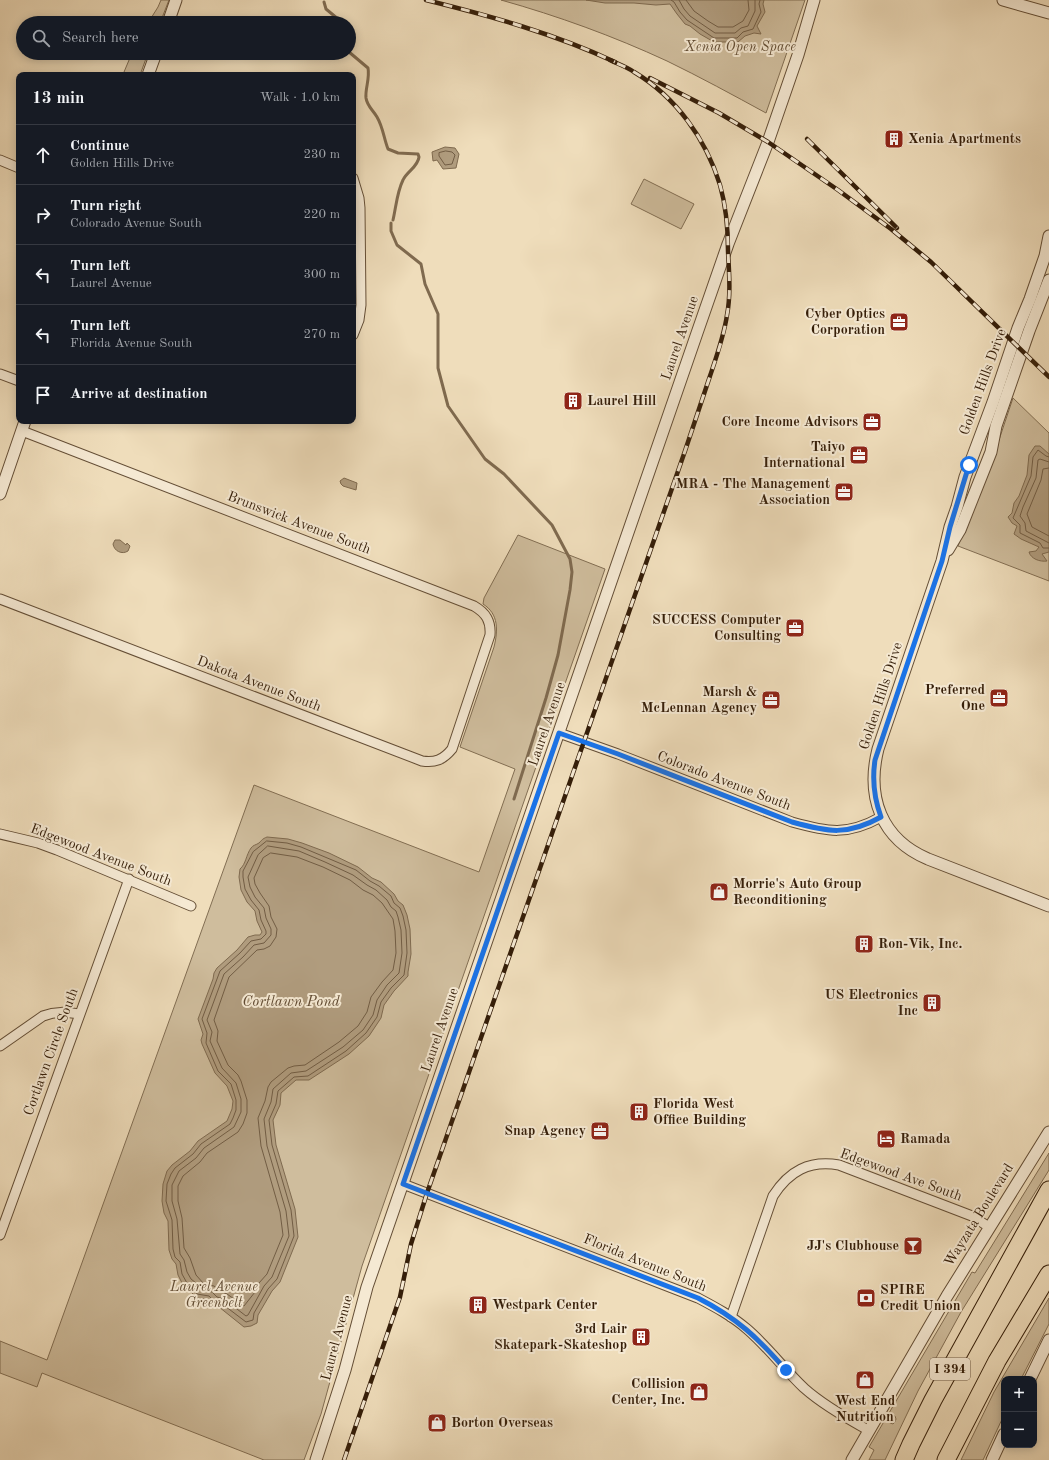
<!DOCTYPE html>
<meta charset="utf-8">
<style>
body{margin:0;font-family:"Old Standard TT",serif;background:#242831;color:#f1f3f6}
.controls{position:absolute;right:12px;bottom:12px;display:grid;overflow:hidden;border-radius:8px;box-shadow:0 2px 10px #0003}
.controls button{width:36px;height:36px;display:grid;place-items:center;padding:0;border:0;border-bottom:1px solid #363941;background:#171b24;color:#f1f3f6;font:20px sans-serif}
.stop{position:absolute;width:12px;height:12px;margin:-9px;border:3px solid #1a73e8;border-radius:50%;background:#fff}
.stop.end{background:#1a73e8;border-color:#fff;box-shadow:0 1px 4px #0008}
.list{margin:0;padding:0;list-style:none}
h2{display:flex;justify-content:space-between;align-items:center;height:52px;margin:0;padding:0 16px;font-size:17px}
h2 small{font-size:13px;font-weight:400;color:#9ea1a6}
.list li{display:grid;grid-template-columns:26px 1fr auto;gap:12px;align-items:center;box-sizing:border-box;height:60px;padding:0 16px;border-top:1px solid #363941}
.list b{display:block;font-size:15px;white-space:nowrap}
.list p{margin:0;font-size:13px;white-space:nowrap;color:#9ea1a6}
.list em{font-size:13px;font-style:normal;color:#9ea1a6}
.icon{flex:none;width:22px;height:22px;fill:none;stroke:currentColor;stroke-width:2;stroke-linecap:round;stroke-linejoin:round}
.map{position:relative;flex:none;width:1049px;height:1460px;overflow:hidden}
.search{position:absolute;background:#171b24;box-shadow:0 2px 10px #0003;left:16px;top:16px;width:340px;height:44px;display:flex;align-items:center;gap:10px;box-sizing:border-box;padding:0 14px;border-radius:22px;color:#9ea1a6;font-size:15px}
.panel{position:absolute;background:#171b24;box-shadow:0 2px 10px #0003;left:16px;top:72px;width:340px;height:352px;border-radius:8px}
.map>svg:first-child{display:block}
</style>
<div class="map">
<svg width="1049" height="1460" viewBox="0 0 1049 1460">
<rect width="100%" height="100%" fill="#efddbb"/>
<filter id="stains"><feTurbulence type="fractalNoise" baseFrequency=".005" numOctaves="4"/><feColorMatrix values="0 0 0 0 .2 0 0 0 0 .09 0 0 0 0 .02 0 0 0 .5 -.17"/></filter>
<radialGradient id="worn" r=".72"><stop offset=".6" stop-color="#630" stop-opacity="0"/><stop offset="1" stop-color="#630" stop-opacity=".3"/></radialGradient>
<!-- green -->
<g fill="#cfbd9d" stroke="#826e53" fill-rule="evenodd">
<polygon points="161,0 169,0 160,23 148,23 158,7"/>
<path d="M501,0H805L766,113C733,95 700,77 667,61C613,36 558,16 501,0Z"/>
<polygon points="132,53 148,53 140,75 133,75 124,72"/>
<polygon points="644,179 694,204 681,229 631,204"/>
<polygon points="1013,398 1049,433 1049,581 958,546 974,502 993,458"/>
<path d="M518,535L605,569L362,1266L321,1414L304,1460H264L42,1373L37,1387L0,1373V1341L47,1360L254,785L479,872L515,769L460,747L494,647C498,631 499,614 483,604L484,598Z"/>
<path d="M1049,1153V1170L961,1312L918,1391L885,1460H869L874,1450L869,1447L972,1272L975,1273ZM890,1414L895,1416L896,1419L895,1422L893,1424L888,1422L887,1419Z"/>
<polygon points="1049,1298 1049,1324 1021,1379 1004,1379 1004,1415 983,1460 961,1460 994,1392"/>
</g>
<!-- water -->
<g fill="#b09c7e" stroke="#7f6a4f">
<polygon points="586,0 764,0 763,4 765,12 757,26 761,34 754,33 745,36 738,42 714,42 700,34 690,26 685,24 677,14 670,4 656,5 634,3 605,3"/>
<polygon points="445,147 455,148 459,154 456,168 443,169 437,160 433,161 432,152"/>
<path d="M1035,446H1040L1049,454V552L1042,554L1047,561C1040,562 1031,559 1029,552L1036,551L1039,547L1021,539L1014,534L1017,526L1012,523L1008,517L1012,513L1014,503L1019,496L1027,475L1029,455Z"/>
<polygon points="344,478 357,483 356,490 343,486 341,484 340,481"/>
<path d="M115,540H120L126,545L127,543L130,546L128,551C122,555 114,551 113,544Z"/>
<path d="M267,837L288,839L302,843L329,853L358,867L372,878L381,882L394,894L398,901L403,905L407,915L410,929L411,954L408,972V976L394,991L384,1005L381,1018L369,1036L349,1054L309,1080H296L281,1093L280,1105L273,1120L276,1145L295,1209L298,1237L280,1282L272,1291L258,1315L257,1323L251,1326L244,1327L219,1307H214L207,1299L195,1298L190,1289L184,1287L178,1275L176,1264L172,1259L169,1250L168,1221L164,1213L162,1201L163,1184L167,1171L172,1165L190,1151L198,1141L227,1121L232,1109L233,1101L227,1086L215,1073L202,1044L201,1040L203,1034L198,1019L213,979L214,973L217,968L237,950L248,937L255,935H260L262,932L257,921L255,911L247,902L241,890L239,877L240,869C246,864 246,855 251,848C253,845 256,845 259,843C262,840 262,839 267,837Z"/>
</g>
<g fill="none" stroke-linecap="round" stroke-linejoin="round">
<!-- shore -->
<g stroke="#725d44" stroke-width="1">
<polyline points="671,0 674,2 680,12 687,20 714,38 737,38 743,32 753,29 761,12 759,4 760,0"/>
<polyline points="679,0 684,9 690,16 715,33 735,33 741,28 748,26 755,11 755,0"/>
<polyline points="686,0 694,11 708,21 718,27 733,27 743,21 749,10 748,0"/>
<polygon points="446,151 452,152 455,155 452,164 445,165 439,156 439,153"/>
<polyline points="1049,457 1046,456 1038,450 1033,457 1031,476 1013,518 1020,525 1020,533 1040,543 1043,548 1049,548"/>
<polyline points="1049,462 1040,459 1038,460 1036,478 1023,507 1020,516 1025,523 1026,531 1049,543"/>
<polyline points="1049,468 1043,469 1041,480 1027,514 1032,527 1049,536"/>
<polygon points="267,841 287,843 301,847 356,870 370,881 379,886 391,896 394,903 400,908 403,916 406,930 407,953 404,975 391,988 381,1002 377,1017 366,1033 346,1051 308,1076 294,1077 278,1091 276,1104 269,1120 272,1145 291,1210 294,1236 277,1279 268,1289 254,1313 253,1320 246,1322 221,1303 215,1302 209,1296 197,1294 192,1286 187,1283 182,1274 180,1262 175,1257 173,1249 172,1220 166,1201 167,1184 171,1174 175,1168 193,1154 201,1144 230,1124 233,1118 236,1110 236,1100 231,1084 218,1071 206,1043 207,1033 202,1019 220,971 240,953 251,941 261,939 266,934 266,931 261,920 259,910 251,900 245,889 243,877 243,871 253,852"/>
<polygon points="268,846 299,851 325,862 353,875 367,885 376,890 387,900 391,907 396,911 398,917 401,930 402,953 399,973 387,985 377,1000 373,1015 363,1030 343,1047 306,1071 291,1073 273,1089 271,1102 264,1119 267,1146 286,1211 289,1236 272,1277 264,1286 248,1315 246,1316 224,1299 217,1297 212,1292 200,1289 196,1283 191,1279 187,1272 184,1260 180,1254 177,1219 172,1201 172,1185 179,1171 196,1158 204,1148 234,1127 241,1112 241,1099 236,1083 222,1068 210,1041 212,1032 207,1020 224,974 243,957 254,945 264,943 271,935 271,929 266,918 264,908 255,897 250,887 248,877 258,855"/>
<polygon points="271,853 297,857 323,867 350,880 363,890 373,895 382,903 393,919 395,931 396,953 393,970 382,982 371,997 367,1012 358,1026 339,1042 305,1065 294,1066 288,1068 271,1082 268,1087 265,1101 258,1118 261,1146 280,1212 283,1235 267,1274 259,1283 255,1292 244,1306 227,1294 220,1291 214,1286 204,1284 196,1275 190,1258 184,1248 182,1218 178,1201 178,1186 183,1176 200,1162 207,1153 238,1132 243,1124 247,1113 247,1100 241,1081 238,1075 228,1065 217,1041 218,1031 214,1020 229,977 257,950 264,949 270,946 276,937 277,929 271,917 269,906 260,893 255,884 254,878 263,858"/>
</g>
<!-- stream -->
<g stroke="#7f6a4f" stroke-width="3">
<polyline points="324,2 326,9 338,19 339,23"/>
<path d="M349,52L368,68C370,79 365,88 366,98C367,106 373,110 377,117C383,127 384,139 388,149L398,153L418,154L419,157C418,167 407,171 403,180C397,192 396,207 393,220"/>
<polyline points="391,223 391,231 397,245 421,264 425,284 438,314 438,368 448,406 485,459 504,474 552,525 570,559 572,572 570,590 558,655 546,698 514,799"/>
</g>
<defs>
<g id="minor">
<polyline points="0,160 19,168"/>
<polyline points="353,178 359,198 360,208 361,305 359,320 353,335"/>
<polyline points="0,374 19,381"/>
<path d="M0,599L422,761C435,763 443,760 452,749L490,635C491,621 486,613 474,606L22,431"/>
<path d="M559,733L618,754L792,822C828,832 847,836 881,817"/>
<polyline points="0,834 38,843 57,850 191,906"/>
<path d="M0,1046L43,1016C56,1011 66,1012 79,1014"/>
<path d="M403,1184L698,1298C715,1307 732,1316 747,1329C768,1347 784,1369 804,1388C823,1405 846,1418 868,1430"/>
<polyline points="0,1235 129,879"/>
<path d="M731,1317L773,1196C789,1171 809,1160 839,1165L972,1216L989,1227"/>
</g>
<g id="tertiary">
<polyline points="1003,0 1049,13"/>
<polyline points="168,23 176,0"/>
<polyline points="148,75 156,53"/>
<path d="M1049,236L1045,256L1030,299L1018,328L993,402L965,477L957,507L950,527L942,561L878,749C866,797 881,839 928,859L1049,906"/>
<polyline points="0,494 25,421"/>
<polyline points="948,550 960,530 991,452 996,426 1029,331 1049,280"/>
<polyline points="1030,1379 1049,1340"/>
<polyline points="316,1460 345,1370 367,1287 697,333 728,244 768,142 798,55 814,0"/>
<polyline points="852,1460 947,1296 1049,1132"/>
<polyline points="992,1460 1004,1434"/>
</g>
<g id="motorway">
<polyline points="904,1460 911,1444 933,1400 1049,1190"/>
<polyline points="946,1460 997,1361 1049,1274"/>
</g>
</defs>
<!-- minor casing -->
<use href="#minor" stroke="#644e36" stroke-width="11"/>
<!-- tertiary casing -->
<use href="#tertiary" stroke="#644e36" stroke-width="13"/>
<!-- motorway casing -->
<use href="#motorway" stroke="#351e09" stroke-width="19"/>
<!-- minor -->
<use href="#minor" stroke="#f5e9d3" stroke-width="9"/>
<!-- tertiary -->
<use href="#tertiary" stroke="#f5e9d3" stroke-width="11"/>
<!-- motorway -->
<use href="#motorway" stroke="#efddbb" stroke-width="17"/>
<defs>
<g id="rail">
<path d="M426,0C491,16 555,34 615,62"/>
<polyline points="650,78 719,113 768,142 838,190 891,229 931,262 1049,377"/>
<polyline points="807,139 897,228"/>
<path d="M344,1460L400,1297L411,1244L427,1193L685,451C693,427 701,403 709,379C716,358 724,336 727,315C731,294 729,272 728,251C728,230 726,206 720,185C706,139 676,97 634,72C627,67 618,64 610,60"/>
</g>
</defs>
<!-- rail casing -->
<use href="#rail" stroke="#351e09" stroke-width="4.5"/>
<!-- rail -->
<use href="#rail" stroke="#f5e9d3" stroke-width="3" stroke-dasharray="9" stroke-linecap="butt"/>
</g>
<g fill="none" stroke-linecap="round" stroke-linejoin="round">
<!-- route -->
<path stroke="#1a73e8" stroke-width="5" d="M786,1370C758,1338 737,1318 698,1298L403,1184L559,733L618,754L792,822C828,832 847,836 881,817C874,798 872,780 875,760L942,561L950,527L969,465"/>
</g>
<!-- icons -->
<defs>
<symbol id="building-square" viewBox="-11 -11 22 22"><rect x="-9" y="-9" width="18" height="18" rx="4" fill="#8f2418" stroke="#f5e9d3"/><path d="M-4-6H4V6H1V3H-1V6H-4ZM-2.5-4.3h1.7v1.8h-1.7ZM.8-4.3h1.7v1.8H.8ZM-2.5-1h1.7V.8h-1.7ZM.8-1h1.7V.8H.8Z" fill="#fff"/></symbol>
<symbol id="office-square" viewBox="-11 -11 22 22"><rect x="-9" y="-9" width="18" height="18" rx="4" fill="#8f2418" stroke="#f5e9d3"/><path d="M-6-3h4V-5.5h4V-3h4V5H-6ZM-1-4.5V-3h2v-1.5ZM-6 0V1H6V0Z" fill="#fff"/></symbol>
<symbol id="shop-square" viewBox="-11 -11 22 22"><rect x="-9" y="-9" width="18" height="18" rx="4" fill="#8f2418" stroke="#f5e9d3"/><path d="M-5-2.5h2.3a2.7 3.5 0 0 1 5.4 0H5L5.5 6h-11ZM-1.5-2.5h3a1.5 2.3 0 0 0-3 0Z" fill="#fff"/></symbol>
<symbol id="hotel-square" viewBox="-11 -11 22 22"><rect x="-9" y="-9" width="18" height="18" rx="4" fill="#8f2418" stroke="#f5e9d3"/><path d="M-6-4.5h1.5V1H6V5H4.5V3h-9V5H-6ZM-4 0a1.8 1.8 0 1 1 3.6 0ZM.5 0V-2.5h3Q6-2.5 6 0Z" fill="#fff"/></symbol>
<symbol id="bar-square" viewBox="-11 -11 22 22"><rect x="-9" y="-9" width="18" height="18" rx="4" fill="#8f2418" stroke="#f5e9d3"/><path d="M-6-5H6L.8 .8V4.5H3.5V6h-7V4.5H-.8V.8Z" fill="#fff"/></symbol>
<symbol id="bank-square" viewBox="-11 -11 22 22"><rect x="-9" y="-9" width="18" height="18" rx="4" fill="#8f2418" stroke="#f5e9d3"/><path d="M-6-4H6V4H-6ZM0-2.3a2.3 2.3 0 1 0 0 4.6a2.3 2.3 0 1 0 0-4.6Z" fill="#fff"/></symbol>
</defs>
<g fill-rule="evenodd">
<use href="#building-square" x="883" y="128" width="22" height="22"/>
<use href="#office-square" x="888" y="311" width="22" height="22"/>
<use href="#building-square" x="562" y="390" width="22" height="22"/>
<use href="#office-square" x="861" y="411" width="22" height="22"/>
<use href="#office-square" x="848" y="444" width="22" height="22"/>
<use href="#office-square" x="833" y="481" width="22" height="22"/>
<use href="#office-square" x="784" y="617" width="22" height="22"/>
<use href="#office-square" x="988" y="687" width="22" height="22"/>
<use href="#office-square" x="760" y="689" width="22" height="22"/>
<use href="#shop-square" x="708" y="881" width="22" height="22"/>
<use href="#building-square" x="853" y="933" width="22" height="22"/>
<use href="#building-square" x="921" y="992" width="22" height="22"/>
<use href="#building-square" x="628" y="1101" width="22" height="22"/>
<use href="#office-square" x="589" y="1120" width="22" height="22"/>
<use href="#hotel-square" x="875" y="1128" width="22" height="22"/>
<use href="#bar-square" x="902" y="1235" width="22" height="22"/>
<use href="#bank-square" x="855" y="1287" width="22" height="22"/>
<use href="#building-square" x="467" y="1294" width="22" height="22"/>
<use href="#building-square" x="630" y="1326" width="22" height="22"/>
<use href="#shop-square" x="854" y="1369" width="22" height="22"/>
<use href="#shop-square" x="688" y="1381" width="22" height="22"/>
<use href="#shop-square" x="426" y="1412" width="22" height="22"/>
</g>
<g text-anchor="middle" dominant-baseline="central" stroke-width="4" stroke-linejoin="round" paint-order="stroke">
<!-- shield labels -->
<rect fill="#f5e9d3" stroke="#6f5b46" stroke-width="1" x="930" y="1358" width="40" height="22" rx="3"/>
<g font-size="13" font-weight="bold" fill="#351e09">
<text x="950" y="1369">I 394</text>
</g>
<!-- park labels -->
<g font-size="14" font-style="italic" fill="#634e35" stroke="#f5e9d3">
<text x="740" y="47">Xenia Open Space</text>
<text x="214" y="1287">Laurel Avenue<tspan x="214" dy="16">Greenbelt</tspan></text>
</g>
<!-- poi labels -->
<g font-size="14" font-weight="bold" fill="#351e09" stroke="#f5e9d3" text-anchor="end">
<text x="908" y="139" text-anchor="start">Xenia Apartments</text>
<text x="885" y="314">Cyber Optics<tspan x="885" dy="16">Corporation</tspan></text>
<text x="587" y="401" text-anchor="start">Laurel Hill</text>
<text x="858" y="422">Core Income Advisors</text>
<text x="845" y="447">Taiyo<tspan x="845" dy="16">International</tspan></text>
<text x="830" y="484">MRA - The Management<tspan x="830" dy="16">Association</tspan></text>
<text x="781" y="620">SUCCESS Computer<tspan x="781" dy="16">Consulting</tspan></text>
<text x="985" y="690">Preferred<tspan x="985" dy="16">One</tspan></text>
<text x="757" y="692">Marsh &amp;<tspan x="757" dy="16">McLennan Agency</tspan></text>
<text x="733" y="884" text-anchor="start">Morrie's Auto Group<tspan x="733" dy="16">Reconditioning</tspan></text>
<text x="878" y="944" text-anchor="start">Ron-Vik, Inc.</text>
<text x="918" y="995">US Electronics<tspan x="918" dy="16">Inc</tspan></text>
<text x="653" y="1104" text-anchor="start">Florida West<tspan x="653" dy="16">Office Building</tspan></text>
<text x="586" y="1131">Snap Agency</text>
<text x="900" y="1139" text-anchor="start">Ramada</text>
<text x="899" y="1246">JJ's Clubhouse</text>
<text x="880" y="1290" text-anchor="start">SPIRE<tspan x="880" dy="16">Credit Union</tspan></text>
<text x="492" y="1305" text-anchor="start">Westpark Center</text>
<text x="627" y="1329">3rd Lair<tspan x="627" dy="16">Skatepark-Skateshop</tspan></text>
<text x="685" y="1384">Collision<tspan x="685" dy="16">Center, Inc.</tspan></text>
<text x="865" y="1401" text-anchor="middle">West End<tspan x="865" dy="16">Nutrition</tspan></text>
<text x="451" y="1423" text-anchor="start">Borton Overseas</text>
</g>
<!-- street labels -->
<g font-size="14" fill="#351e09" stroke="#f5e9d3">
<text transform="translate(680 338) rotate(-71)">Laurel Avenue</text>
<text transform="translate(983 382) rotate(-70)">Golden Hills Drive</text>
<text transform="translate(299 523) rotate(21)">Brunswick Avenue South</text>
<text transform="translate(259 684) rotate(21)">Dakota Avenue South</text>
<text transform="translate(881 696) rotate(-72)">Golden Hills Drive</text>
<text transform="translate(547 724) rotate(-71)">Laurel Avenue</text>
<text transform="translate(724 781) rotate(21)">Colorado Avenue South</text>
<text transform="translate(101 855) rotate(21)">Edgewood Avenue South</text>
<text transform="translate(440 1030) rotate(-71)">Laurel Avenue</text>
<text transform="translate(51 1052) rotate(-70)">Cortlawn Circle South</text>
<text transform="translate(901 1175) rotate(20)">Edgewood Ave South</text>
<text transform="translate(979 1215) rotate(-58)">Wayzata Boulevard</text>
<text transform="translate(645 1263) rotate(22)">Florida Avenue South</text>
<text transform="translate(337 1338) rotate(-75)">Laurel Avenue</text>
</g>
<!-- water labels -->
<g font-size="15" font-style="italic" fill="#604a32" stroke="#f5e9d3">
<text x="291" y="1002">Cortlawn Pond</text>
</g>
</g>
<rect width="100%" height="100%" filter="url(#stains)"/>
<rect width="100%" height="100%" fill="url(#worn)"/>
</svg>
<div class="controls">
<button>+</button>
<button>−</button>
</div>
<div class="stop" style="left:969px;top:465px"></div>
<div class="stop end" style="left:786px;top:1370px"></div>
<div class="search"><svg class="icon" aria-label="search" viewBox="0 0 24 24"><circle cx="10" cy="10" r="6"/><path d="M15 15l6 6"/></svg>Search here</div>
<section class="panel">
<h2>13 min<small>Walk · 1.0 km</small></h2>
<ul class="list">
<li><svg class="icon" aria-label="ahead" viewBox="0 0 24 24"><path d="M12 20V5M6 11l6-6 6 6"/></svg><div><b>Continue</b><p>Golden Hills Drive</p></div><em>230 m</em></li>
<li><svg class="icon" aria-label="right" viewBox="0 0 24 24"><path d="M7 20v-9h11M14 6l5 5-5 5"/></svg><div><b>Turn right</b><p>Colorado Avenue South</p></div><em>220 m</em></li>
<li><svg class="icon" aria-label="left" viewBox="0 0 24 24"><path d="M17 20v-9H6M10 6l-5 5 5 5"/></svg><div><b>Turn left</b><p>Laurel Avenue</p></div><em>300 m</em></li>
<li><svg class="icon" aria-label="left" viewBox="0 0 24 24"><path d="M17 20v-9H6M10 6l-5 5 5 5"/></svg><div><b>Turn left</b><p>Florida Avenue South</p></div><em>270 m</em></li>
<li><svg class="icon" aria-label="arrive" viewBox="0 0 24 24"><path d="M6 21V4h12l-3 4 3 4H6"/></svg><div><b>Arrive at destination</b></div></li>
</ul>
</section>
</div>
